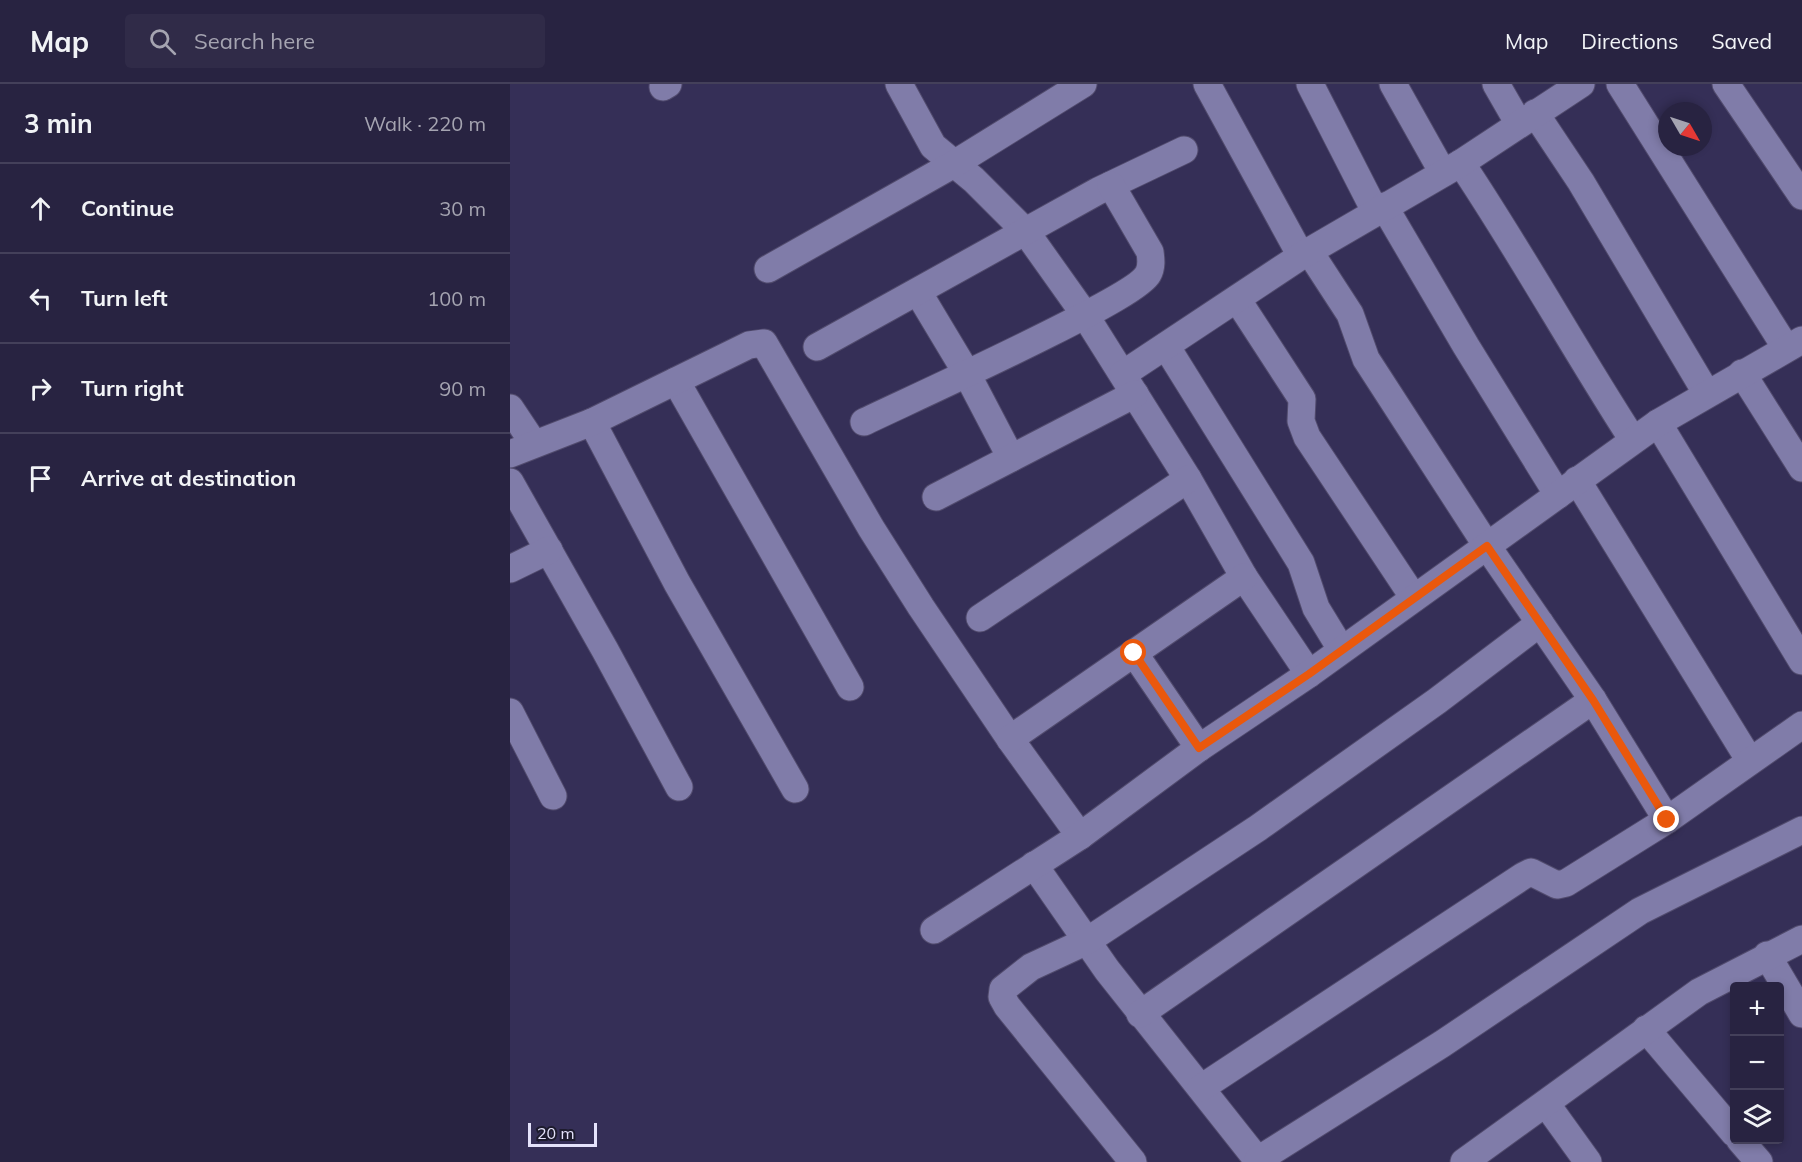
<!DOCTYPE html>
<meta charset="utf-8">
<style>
body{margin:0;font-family:Mulish,sans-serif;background:#302b48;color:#f1f3f6}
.controls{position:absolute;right:18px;bottom:18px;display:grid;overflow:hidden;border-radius:6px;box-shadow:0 3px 9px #0003}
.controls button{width:54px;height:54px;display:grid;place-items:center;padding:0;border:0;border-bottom:2px solid #44405a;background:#282341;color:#f1f3f6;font:30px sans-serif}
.compass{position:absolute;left:1148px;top:18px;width:54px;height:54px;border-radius:50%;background:#282341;box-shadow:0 3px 9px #0003;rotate:129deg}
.scale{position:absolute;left:18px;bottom:15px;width:69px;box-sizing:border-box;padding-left:6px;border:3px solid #e4e2fb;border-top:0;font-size:16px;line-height:21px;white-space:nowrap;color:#e4e2fb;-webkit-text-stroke:4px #1d1b2d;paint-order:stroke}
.stop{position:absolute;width:18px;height:18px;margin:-14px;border:4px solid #ea580c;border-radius:50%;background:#fff}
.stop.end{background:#ea580c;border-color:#fff;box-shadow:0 2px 6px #0008}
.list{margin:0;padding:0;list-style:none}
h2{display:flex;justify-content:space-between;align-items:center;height:78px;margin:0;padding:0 24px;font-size:26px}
h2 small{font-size:20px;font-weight:400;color:#a5a4b1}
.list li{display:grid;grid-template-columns:39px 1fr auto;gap:18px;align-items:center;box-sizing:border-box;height:90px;padding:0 24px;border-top:2px solid #44405a}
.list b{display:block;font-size:22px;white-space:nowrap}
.list em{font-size:20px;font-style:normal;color:#a5a4b1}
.icon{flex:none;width:33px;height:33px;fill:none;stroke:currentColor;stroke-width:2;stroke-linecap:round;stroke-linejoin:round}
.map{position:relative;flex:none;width:1292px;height:1078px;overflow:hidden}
header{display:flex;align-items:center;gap:36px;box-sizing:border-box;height:84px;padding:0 30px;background:#282341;border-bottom:2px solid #44405a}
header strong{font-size:28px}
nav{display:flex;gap:33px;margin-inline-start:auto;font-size:21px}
.search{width:420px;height:54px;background:#302b48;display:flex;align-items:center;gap:15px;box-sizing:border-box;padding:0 21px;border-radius:6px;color:#a5a4b1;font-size:22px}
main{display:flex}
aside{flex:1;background:#282341}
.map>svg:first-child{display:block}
</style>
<header>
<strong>Map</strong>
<div class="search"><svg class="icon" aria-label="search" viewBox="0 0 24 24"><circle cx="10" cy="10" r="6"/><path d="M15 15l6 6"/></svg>Search here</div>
<nav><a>Map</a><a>Directions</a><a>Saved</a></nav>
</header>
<main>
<aside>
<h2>3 min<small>Walk · 220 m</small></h2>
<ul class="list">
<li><svg class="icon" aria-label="ahead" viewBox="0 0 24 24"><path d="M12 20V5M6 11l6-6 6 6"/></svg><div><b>Continue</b></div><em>30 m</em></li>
<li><svg class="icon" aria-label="left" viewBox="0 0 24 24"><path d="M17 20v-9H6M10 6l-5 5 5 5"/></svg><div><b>Turn left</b></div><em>100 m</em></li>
<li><svg class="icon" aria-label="right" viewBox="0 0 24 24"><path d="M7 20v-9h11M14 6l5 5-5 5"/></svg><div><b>Turn right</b></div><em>90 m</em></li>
<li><svg class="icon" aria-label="arrive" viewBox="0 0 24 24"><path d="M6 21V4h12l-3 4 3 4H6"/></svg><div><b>Arrive at destination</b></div></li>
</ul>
</aside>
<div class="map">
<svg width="1292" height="1078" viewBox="0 0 1292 1078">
<rect width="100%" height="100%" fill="#352f57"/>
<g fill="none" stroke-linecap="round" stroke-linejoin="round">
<defs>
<g id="street">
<polyline points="389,0 423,62 464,96 516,148 575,231 678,395 734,493 799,590"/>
<polyline points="697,0 791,172"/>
<polyline points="800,0 865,127"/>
<polyline points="883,0 933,89"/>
<polyline points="986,0 1009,40"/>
<polyline points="1110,0 1276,264"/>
<polyline points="1216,0 1292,112"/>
<polyline points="153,3 158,0"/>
<polyline points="1025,29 1071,98 1197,310"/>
<path d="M951,79C1012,170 1064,265 1123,356"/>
<polyline points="874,122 956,262 1048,411"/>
<polyline points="799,167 840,230 856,275 977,462 1083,616 1157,736"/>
<polyline points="258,185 444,80 573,0"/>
<polyline points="408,208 456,288 501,374"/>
<polyline points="727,215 792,315 791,337 797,353 904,514"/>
<polyline points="656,262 791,479 806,524 831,565"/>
<polyline points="307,263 588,107 674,66"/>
<polyline points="1232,289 1292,384"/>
<polyline points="613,290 791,172 951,79 1071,0"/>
<polyline points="166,297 340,603"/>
<polyline points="0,324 24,360"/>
<polyline points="82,338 167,499 285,705"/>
<path d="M354,338C395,318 625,215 638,190C642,183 641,175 640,168L601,101"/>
<polyline points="1148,339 1292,577"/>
<polyline points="0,370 82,338 239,261 254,259 361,444 411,523 500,655 570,752"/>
<polyline points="1067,396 1240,677"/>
<polyline points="0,398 95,566 169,703"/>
<polyline points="426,413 625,310"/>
<polyline points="0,485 39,466"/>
<polyline points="470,534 678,395"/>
<polyline points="624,569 689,664"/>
<polyline points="0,628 43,712"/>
<polyline points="500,655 734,493"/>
<polyline points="524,781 597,886 749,1078"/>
<polyline points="424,846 570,752 689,664 799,590 1148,339 1292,256"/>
<polyline points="1257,871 1292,930"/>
<polyline points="630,930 1083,616"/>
<polyline points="1136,945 1224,1049"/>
<polyline points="691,1004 1013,792 1021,788 1047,801 1056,799 1157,736 1292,641"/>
<polyline points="1037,1021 1078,1078"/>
<polyline points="1230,1056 1249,1078"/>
<polyline points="748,1076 932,960 1130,827 1292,746"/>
<polyline points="623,1078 497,922 492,913 493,905 521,883 577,857 748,744 927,617 1030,539"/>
<polyline points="954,1078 1189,908 1292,855"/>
</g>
</defs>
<!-- street casing -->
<use href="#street" stroke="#514b6d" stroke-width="29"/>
<!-- street -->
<use href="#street" stroke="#807ca9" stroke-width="27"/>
</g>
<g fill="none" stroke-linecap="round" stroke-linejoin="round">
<!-- route -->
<polyline stroke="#ea580c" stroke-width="8" points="624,569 689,664 799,590 977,462 1083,616 1157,736"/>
</g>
</svg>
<div class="controls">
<button>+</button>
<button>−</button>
<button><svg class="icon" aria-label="layers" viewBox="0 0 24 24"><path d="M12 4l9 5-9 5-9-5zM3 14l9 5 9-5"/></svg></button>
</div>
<svg class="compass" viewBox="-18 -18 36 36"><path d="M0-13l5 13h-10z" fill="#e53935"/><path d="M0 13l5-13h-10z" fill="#a5a4b1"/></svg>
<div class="scale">20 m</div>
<div class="stop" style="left:624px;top:569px"></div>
<div class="stop end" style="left:1157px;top:736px"></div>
</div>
</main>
